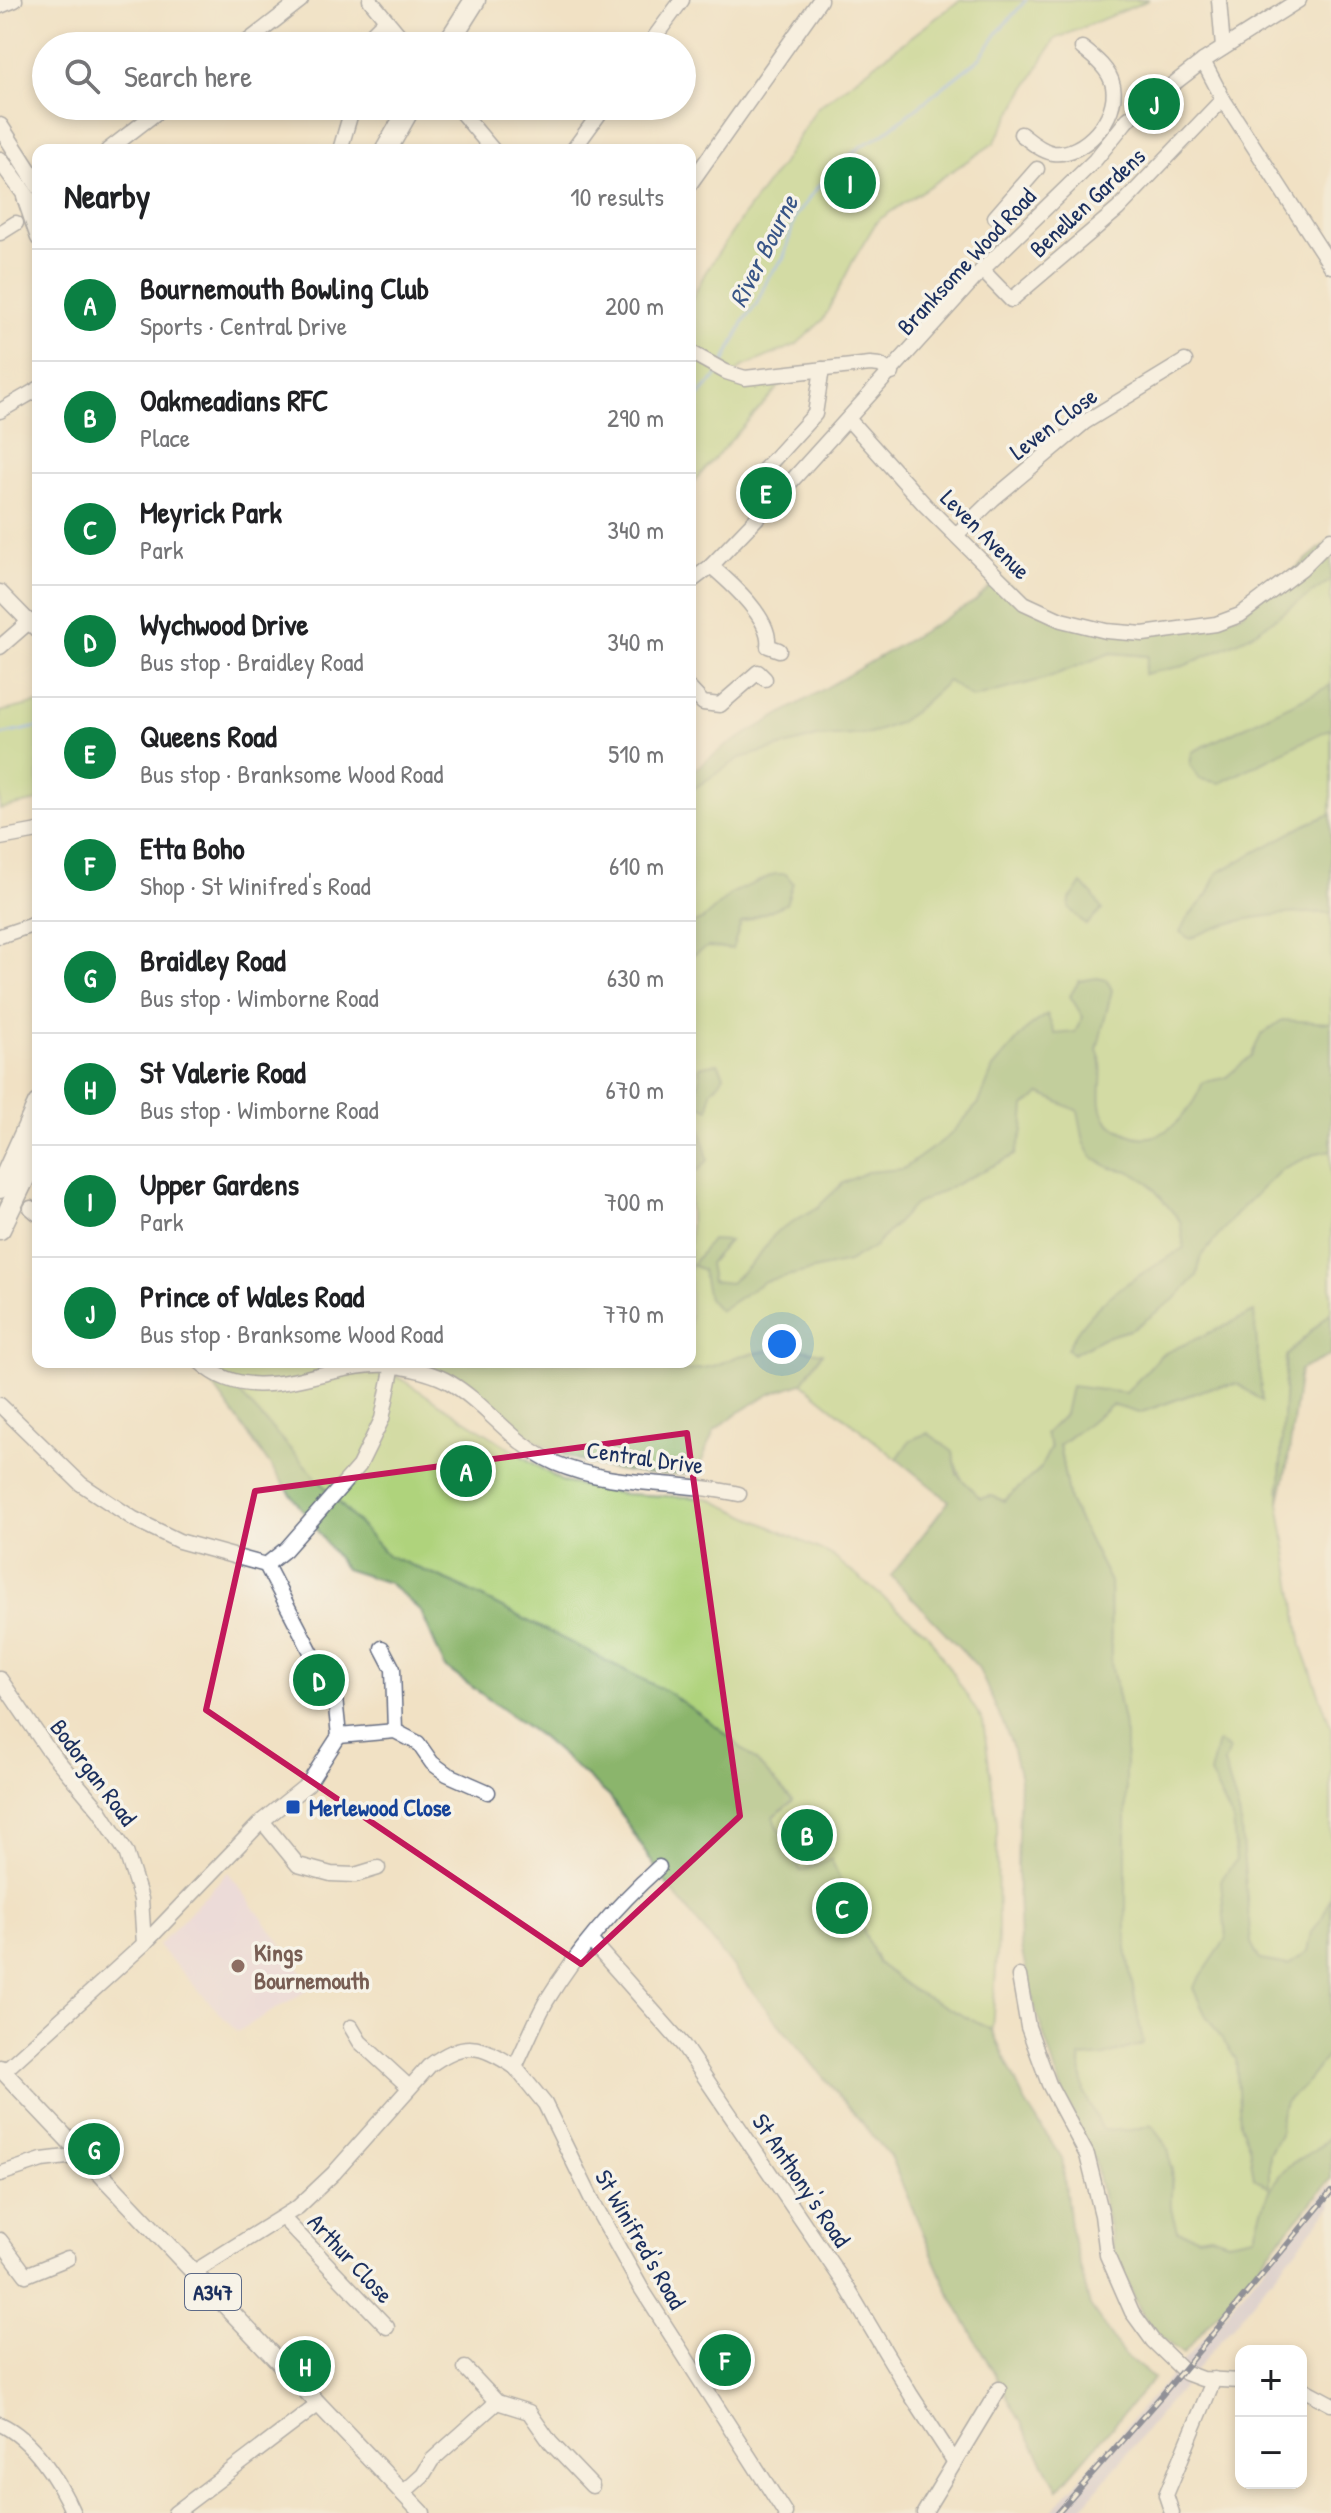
<!DOCTYPE html>
<meta charset="utf-8">
<style>
body{margin:0;font-family:"Patrick Hand",sans-serif;background:#f6f6f6;color:#202124}
.controls{position:absolute;right:24px;bottom:24px;display:grid;overflow:hidden;border-radius:16px;box-shadow:0 4px 12px #0003}
.controls button{width:72px;height:72px;display:grid;place-items:center;padding:0;border:0;border-bottom:2px solid #e0e0e0;background:#fff;color:#202124;font:40px sans-serif}
.you{position:absolute;left:782px;top:1344px;width:28px;height:28px;margin:-20px;border:6px solid #fff;border-radius:50%;background:#1a73e8;box-shadow:0 0 0 12px #1a73e833}
.badge{display:grid;place-items:center;width:52px;height:52px;border-radius:50%;background:#0b8043;color:#fff;font-size:26px;font-weight:700}
.pin{position:absolute;translate:-50% -50%;border:4px solid #fff;box-shadow:0 2px 8px #0006}
.list{margin:0;padding:0;list-style:none}
h2{display:flex;justify-content:space-between;align-items:center;height:104px;margin:0;padding:0 32px;font-size:34px}
h2 small{font-size:26px;font-weight:400;color:#757577}
.list li{display:grid;grid-template-columns:52px 1fr auto;gap:24px;align-items:center;box-sizing:border-box;height:112px;padding:0 32px;border-top:2px solid #e0e0e0}
.list b{display:block;font-size:30px;white-space:nowrap}
.list p{margin:0;font-size:26px;white-space:nowrap;color:#757577}
.list em{font-size:26px;font-style:normal;color:#757577}
.icon{flex:none;width:44px;height:44px;fill:none;stroke:currentColor;stroke-width:2;stroke-linecap:round;stroke-linejoin:round}
.map{position:relative;flex:none;width:1331px;height:2513px;overflow:hidden}
.search{position:absolute;background:#fff;box-shadow:0 4px 12px #0003;left:32px;top:32px;width:664px;height:88px;display:flex;align-items:center;gap:20px;box-sizing:border-box;padding:0 28px;border-radius:44px;color:#757577;font-size:30px}
.panel{position:absolute;background:#fff;box-shadow:0 4px 12px #0003;left:32px;top:144px;width:664px;height:1224px;border-radius:16px}
.map>svg:first-child{display:block}
</style>
<div class="map">
<svg width="1331" height="2513" viewBox="0 0 1331 2513">
<rect width="100%" height="100%" fill="#f7f3e8"/>
<filter id="ink" filterUnits="userSpaceOnUse"><feTurbulence type="fractalNoise" baseFrequency=".0125" numOctaves="2"/><feDisplacementMap in="SourceGraphic" scale="16" xChannelSelector="R" yChannelSelector="G"/><feConvolveMatrix kernelMatrix="1 2 1 2 8 2 1 2 1" color-interpolation-filters="sRGB"/></filter>
<filter id="wash" filterUnits="userSpaceOnUse"><feTurbulence type="fractalNoise" baseFrequency=".006" numOctaves="4" result="noise"/><feDisplacementMap in="SourceGraphic" scale="32" xChannelSelector="R" yChannelSelector="G"/><feGaussianBlur stdDeviation="1.8" result="paint"/><feColorMatrix in="noise" values="0 0 0 0 0 0 0 0 0 0 0 0 0 0 0 0 0 1.4 0 .05"/><feComposite in="paint" operator="in"/></filter>
<g filter="url(#wash)">
<rect width="100%" height="100%" fill="#f1e1c4"/>
<!-- built -->
<polygon fill="#e7d2ef" points="228,1872 313,1987 237,2032 158,1946"/>
<!-- industrial -->
<polygon fill="#c8bfd8" points="1331,2184 1331,2207 1096,2491 1076,2513 1050,2513 1236,2301"/>
<!-- green -->
<g fill="#afd37c" stroke="#65816d" stroke-width="2">
<polygon points="960,0 1149,0 1055,39 994,143 877,221 853,261 823,320 796,345 742,367 734,375 748,386 785,380 690,486 690,303 705,273 743,216 781,165 817,108"/>
<path d="M1331,580V1312L1286,1357L1279,1502L1302,1646L1331,1727V2134C1321,2148 1305,2155 1291,2164C1270,2179 1260,2213 1255,2236L1228,2241L1210,2235L1198,2237L1177,2231L1170,2208L1173,2169L1151,2125L1132,2130H1103L1084,2093L1080,2058L1104,2056L1143,2043L1126,1949V1736L1111,1663L1110,1582L1069,1501L1059,1445L1112,1405L1139,1413L1212,1387L1238,1384L1254,1313L1161,1355L1126,1393L1065,1414L1045,1434L1051,1447L1040,1469L1004,1501L992,1496L980,1498C962,1482 958,1476 952,1452L911,1440L897,1459L802,1383L822,1354L790,1347L739,1356L714,1366L681,1372L667,1371L661,1362H690V791L740,758L817,737L870,734L915,711L948,680L1072,666L1111,653L1148,656L1145,674L1290,607Z"/>
<polygon points="38,703 38,801 0,809 0,712"/>
<polygon points="196,1362 374,1362 563,1482 624,1494 708,1498 830,1554 927,1633 983,1721 997,1822 998,1938 992,2030 1026,2104 1062,2159 1070,2226 1090,2306 1123,2354 1154,2378 1058,2489 948,2290 890,2156 774,2018 663,1879 610,1797 541,1737 445,1667 421,1611 389,1583 345,1569"/>
</g>
<!-- forest -->
<g fill="#8bb56c" stroke="#537265" stroke-width="2">
<polygon points="1331,539 1331,580 1248,637 1184,666 1144,674 1148,656 1111,653 1044,679 972,698 948,681 915,711 898,723 870,734 817,737 740,758 690,791 690,773 726,746 975,601 999,578 1061,620 1145,634 1240,615"/>
<polygon points="1331,685 1331,728 1220,783 1200,779 1190,765 1192,752"/>
<path d="M1331,814V913C1285,912 1231,917 1190,939L1180,932L1187,918L1208,895L1217,873L1307,824Z"/>
<polygon points="775,874 786,874 793,883 786,904 741,923 732,949 708,947 690,957 690,925 703,919 732,893"/>
<polygon points="1082,884 1093,895 1102,910 1086,925 1069,908 1070,899"/>
<path d="M1097,978L1107,980L1112,990L1097,1050C1108,1071 1094,1097 1105,1117C1108,1124 1117,1129 1124,1132C1161,1152 1191,1112 1203,1082L1225,1078L1251,1056L1261,1035L1282,1020L1331,1023V1150L1317,1153L1282,1169L1236,1214L1201,1257L1197,1276L1176,1298L1133,1329L1103,1338L1073,1354L1067,1349C1092,1298 1139,1276 1184,1248L1180,1221L1149,1183L1129,1171L1111,1168L1092,1157L1084,1142L1078,1111L1041,1094L1025,1106L1023,1131L1015,1155L914,1205L875,1246L848,1262L765,1281L719,1311L708,1298L702,1270L692,1265L711,1240L729,1241L709,1263L712,1281L730,1283L756,1259L777,1231L818,1207L843,1183L867,1172L903,1169L949,1136L979,1103L993,1068L1026,1030L1047,1014L1055,1034L1075,1032L1083,1017L1070,996L1079,981Z"/>
<path d="M718,1063L724,1075L720,1082L711,1091L709,1109L701,1105L696,1110L708,1160L698,1171L690,1165V1093C700,1087 701,1078 699,1067Z"/>
<path d="M1254,1312L1262,1401L1238,1384L1212,1387L1139,1413L1112,1405L1059,1445L1069,1501L1110,1582L1111,1663L1126,1736V1949L1143,2044L1104,2056L1080,2058L1084,2093L1103,2130H1132L1151,2125C1178,2149 1170,2174 1171,2205C1171,2214 1175,2222 1177,2231L1198,2237L1210,2235L1228,2241L1255,2236C1260,2213 1270,2179 1291,2164C1305,2155 1321,2149 1331,2134V2179L1183,2354L1160,2337L1145,2320L1114,2254L1095,2161L1061,2088L1033,2002L1020,1943L1017,1865L1020,1779L1011,1742L978,1667L891,1576L949,1501L897,1459L910,1440L928,1433L953,1452L957,1474L980,1498L992,1496L1004,1501L1040,1469L1051,1447L1045,1434L1065,1414L1071,1386L1126,1393L1161,1355Z"/>
<polygon points="1331,1312 1331,1355 1300,1370 1288,1461 1279,1502 1286,1356"/>
<path d="M790,1347L822,1353L802,1383L770,1394L736,1414L714,1431L697,1473C637,1479 570,1467 521,1430C501,1416 484,1396 463,1383C450,1374 432,1369 418,1362H661L667,1371L681,1372L714,1366L739,1356Z"/>
<polygon points="196,1362 211,1362 387,1555 453,1583 668,1692 720,1729 757,1762 793,1801 773,1817 801,1871 831,1859 878,1963 914,1991 992,2030 1026,2104 1062,2159 1070,2226 1090,2306 1123,2354 1154,2378 1058,2489 948,2290 890,2156 774,2018 663,1879 610,1797 541,1737 445,1667 421,1611 389,1583 345,1569"/>
<polygon points="1218,1742 1229,1749 1224,1763 1240,1817 1251,1943 1260,1960 1289,1965 1308,1951 1312,1932 1324,1915 1331,1896 1331,2051 1304,2085 1285,2102 1281,2115 1280,2134 1269,2154 1269,2187 1254,2178 1249,2145 1240,2124 1236,2059 1205,2014 1193,1988 1226,1939 1221,1880 1236,1860 1233,1821 1210,1774"/>
</g>
<g fill="none" stroke-linecap="round" stroke-linejoin="round">
<!-- stream -->
<g stroke="#7caee8" stroke-width="3">
<polyline points="722,367 744,321 756,305 768,278 784,257 795,217 820,184 842,162 863,145 882,135 980,58 998,32 1026,0"/>
<polyline points="690,406 719,373"/>
<polyline points="0,735 38,727"/>
</g>
</g>
</g>
<g filter="url(#ink)">
<g fill="none" stroke-linecap="round" stroke-linejoin="round">
<defs>
<g id="minor">
<polyline points="370,0 408,46"/>
<polyline points="1219,0 1223,48"/>
<polyline points="0,6 15,0"/>
<polyline points="242,46 301,0"/>
<polyline points="363,46 364,42 386,20"/>
<polyline points="648,46 682,0"/>
<polyline points="1203,61 1223,99 1331,266"/>
<polyline points="456,106 493,150"/>
<path d="M1021,134C1030,141 1041,151 1053,153C1084,157 1119,117 1113,86C1110,70 1095,58 1082,48"/>
<polyline points="108,150 165,106"/>
<polyline points="340,150 353,106"/>
<polyline points="573,150 605,106"/>
<polyline points="690,184 820,0"/>
<polyline points="24,197 38,238"/>
<polyline points="995,217 1037,169"/>
<polyline points="0,233 16,223"/>
<polyline points="982,270 1011,300 1118,209 1223,99"/>
<polyline points="690,352 726,372 745,378 870,364 880,365 892,373"/>
<polyline points="0,411 38,389"/>
<polyline points="849,420 925,505 1024,603 1061,620 1106,631 1143,634 1216,624 1240,615 1301,569 1331,539"/>
<polyline points="753,482 815,414 822,369"/>
<polyline points="957,534 993,499 1085,422 1185,361"/>
<path d="M711,566C731,583 772,619 768,646L779,650"/>
<polyline points="690,582 711,566 778,496 982,270 1095,160 1128,119 1203,61 1299,0"/>
<polyline points="0,592 38,631"/>
<polyline points="0,647 30,621"/>
<polyline points="690,689 703,703 720,705 758,672 765,679"/>
<polyline points="0,838 38,831"/>
<polyline points="0,936 38,923"/>
<polyline points="31,1208 38,1214"/>
<path d="M200,1362C258,1415 331,1356 397,1366C415,1369 433,1373 449,1382C488,1405 510,1443 555,1463C613,1488 678,1480 739,1494"/>
<polyline points="0,1405 81,1484 134,1519 179,1541 266,1565 335,1698 339,1736 308,1784 262,1821 144,1944 3,2072"/>
<polyline points="266,1565 286,1549 359,1466 382,1419 393,1365"/>
<polyline points="382,1648 393,1669 395,1731"/>
<polyline points="0,1679 47,1748 100,1811 126,1852 141,1899 144,1944"/>
<polyline points="339,1736 395,1731 418,1743 432,1763 447,1774 488,1792"/>
<polyline points="262,1821 298,1865 331,1874 355,1875 378,1868"/>
<polyline points="591,1941 683,2045 845,2284 911,2395 954,2461"/>
<polyline points="1019,1976 1028,2027 1049,2084 1087,2155 1102,2215 1107,2255 1132,2312 1153,2341 1186,2373 1202,2379 1241,2381"/>
<polyline points="351,2027 360,2042 409,2087"/>
<polyline points="515,2067 545,2104 594,2204 641,2288 785,2513"/>
<polyline points="0,2174 42,2160 83,2155"/>
<polyline points="283,2218 387,2327"/>
<polyline points="0,2240 26,2275 68,2258"/>
<path d="M194,2272L298,2207L334,2173L429,2066C464,2040 479,2044 515,2067C526,2045 535,2021 547,2000C577,1951 617,1905 659,1867"/>
<polyline points="465,2368 497,2402 529,2412 550,2442 592,2486"/>
<polyline points="1301,2388 1331,2404"/>
<path d="M0,2424C33,2439 59,2481 73,2513"/>
<polyline points="403,2493 423,2475 432,2460 497,2402"/>
<polyline points="175,2513 319,2404"/>
<polyline points="924,2513 999,2389"/>
<polyline points="1172,2513 1166,2495 1214,2379"/>
</g>
<g id="major">
<polyline points="0,126 38,185"/>
<polyline points="0,160 38,212"/>
<polyline points="0,2068 422,2513"/>
</g>
<g id="highway">
<polyline points="446,46 475,0"/>
<polyline points="386,150 411,106"/>
<polyline points="0,1188 38,1104"/>
<polyline points="0,1229 38,1150"/>
</g>
</defs>
<!-- minor casing -->
<use href="#minor" stroke="#666d82" stroke-width="17"/>
<!-- major casing -->
<use href="#major" stroke="#666d82" stroke-width="19"/>
<!-- highway casing -->
<use href="#highway" stroke="#666d82" stroke-width="23"/>
<!-- minor -->
<use href="#minor" stroke="#fff" stroke-width="14"/>
<!-- major -->
<use href="#major" stroke="#fff" stroke-width="16"/>
<!-- highway -->
<use href="#highway" stroke="#fff" stroke-width="20"/>
<defs>
<polyline id="rail" points="1058,2513 1162,2395 1331,2192"/>
</defs>
<!-- rail casing -->
<use href="#rail" stroke="#1b2f5e" stroke-width="6"/>
<!-- rail -->
<use href="#rail" stroke="#f7f3e8" stroke-width="3" stroke-dasharray="9" stroke-linecap="butt"/>
</g>
</g>
<!-- marked area -->
<path d="M0 0H1331V2513H0ZM687,1433L740,1816L581,1964L206,1710L255,1491Z" fill="#f1e1c4" fill-opacity=".55" fill-rule="evenodd"/>
<path fill="none" stroke="#c2185b" stroke-width="6" stroke-linejoin="round" d="M687,1433L740,1816L581,1964L206,1710L255,1491Z"/>
<!-- markers -->
<rect fill="#1a4fb4" stroke="#f7f3e8" stroke-width="3" x="285" y="1799" width="16" height="16" rx="4"/>
<circle fill="#8d6e63" stroke="#f7f3e8" stroke-width="3" cx="238" cy="1966" r="8"/>
<g text-anchor="middle" dominant-baseline="central" stroke-width="7" stroke-linejoin="round" paint-order="stroke">
<!-- shield labels -->
<rect fill="#f7f3e8" stroke="#5d6a87" stroke-width="2" x="185" y="2274" width="56" height="36" rx="6"/>
<g font-size="22" font-weight="bold" fill="#1b2f5e">
<text x="213" y="2292">A347</text>
</g>
<!-- street labels -->
<g font-size="24" fill="#1b2f5e" stroke="#f7f3e8">
<text transform="translate(1087 202) rotate(-43)">Benellen Gardens</text>
<text transform="translate(966 261) rotate(-47)">Branksome Wood Road</text>
<text transform="translate(1053 423) rotate(-37)">Leven Close</text>
<text transform="translate(986 534) rotate(45)">Leven Avenue</text>
<text transform="translate(645 1457) rotate(8)">Central Drive</text>
<text transform="translate(94 1772) rotate(53)">Bodorgan Road</text>
<text transform="translate(802 2180) rotate(56)">St Anthony's Road</text>
<text transform="translate(641 2239) rotate(60)">St Winifred's Road</text>
<text transform="translate(351 2258) rotate(47)">Arthur Close</text>
</g>
<!-- transit labels -->
<g font-size="24" font-weight="bold" fill="#164399" stroke="#f7f3e8" text-anchor="start">
<text x="309" y="1807">Merlewood Close</text>
</g>
<!-- education labels -->
<g font-size="24" font-weight="bold" fill="#785e54" stroke="#f7f3e8" text-anchor="start">
<text x="254" y="1952">Kings<tspan x="254" dy="28">Bournemouth</tspan></text>
</g>
<!-- water labels -->
<g font-size="26" font-style="italic" fill="#385587" stroke="#f7f3e8">
<text transform="translate(763 251) rotate(-63)">River Bourne</text>
</g>
</g>
</svg>
<div class="controls">
<button>+</button>
<button>−</button>
</div>
<div class="you"></div>
<div class="pin badge" style="left:466px;top:1471px">A</div>
<div class="pin badge" style="left:807px;top:1835px">B</div>
<div class="pin badge" style="left:842px;top:1908px">C</div>
<div class="pin badge" style="left:319px;top:1680px">D</div>
<div class="pin badge" style="left:766px;top:493px">E</div>
<div class="pin badge" style="left:725px;top:2360px">F</div>
<div class="pin badge" style="left:94px;top:2149px">G</div>
<div class="pin badge" style="left:305px;top:2366px">H</div>
<div class="pin badge" style="left:850px;top:183px">I</div>
<div class="pin badge" style="left:1154px;top:104px">J</div>
<div class="search"><svg class="icon" aria-label="search" viewBox="0 0 24 24"><circle cx="10" cy="10" r="6"/><path d="M15 15l6 6"/></svg>Search here</div>
<section class="panel">
<h2>Nearby<small>10 results</small></h2>
<ul class="list">
<li><span class="badge">A</span><div><b>Bournemouth Bowling Club</b><p>Sports · Central Drive</p></div><em>200 m</em></li>
<li><span class="badge">B</span><div><b>Oakmeadians RFC</b><p>Place</p></div><em>290 m</em></li>
<li><span class="badge">C</span><div><b>Meyrick Park</b><p>Park</p></div><em>340 m</em></li>
<li><span class="badge">D</span><div><b>Wychwood Drive</b><p>Bus stop · Braidley Road</p></div><em>340 m</em></li>
<li><span class="badge">E</span><div><b>Queens Road</b><p>Bus stop · Branksome Wood Road</p></div><em>510 m</em></li>
<li><span class="badge">F</span><div><b>Etta Boho</b><p>Shop · St Winifred's Road</p></div><em>610 m</em></li>
<li><span class="badge">G</span><div><b>Braidley Road</b><p>Bus stop · Wimborne Road</p></div><em>630 m</em></li>
<li><span class="badge">H</span><div><b>St Valerie Road</b><p>Bus stop · Wimborne Road</p></div><em>670 m</em></li>
<li><span class="badge">I</span><div><b>Upper Gardens</b><p>Park</p></div><em>700 m</em></li>
<li><span class="badge">J</span><div><b>Prince of Wales Road</b><p>Bus stop · Branksome Wood Road</p></div><em>770 m</em></li>
</ul>
</section>
</div>
